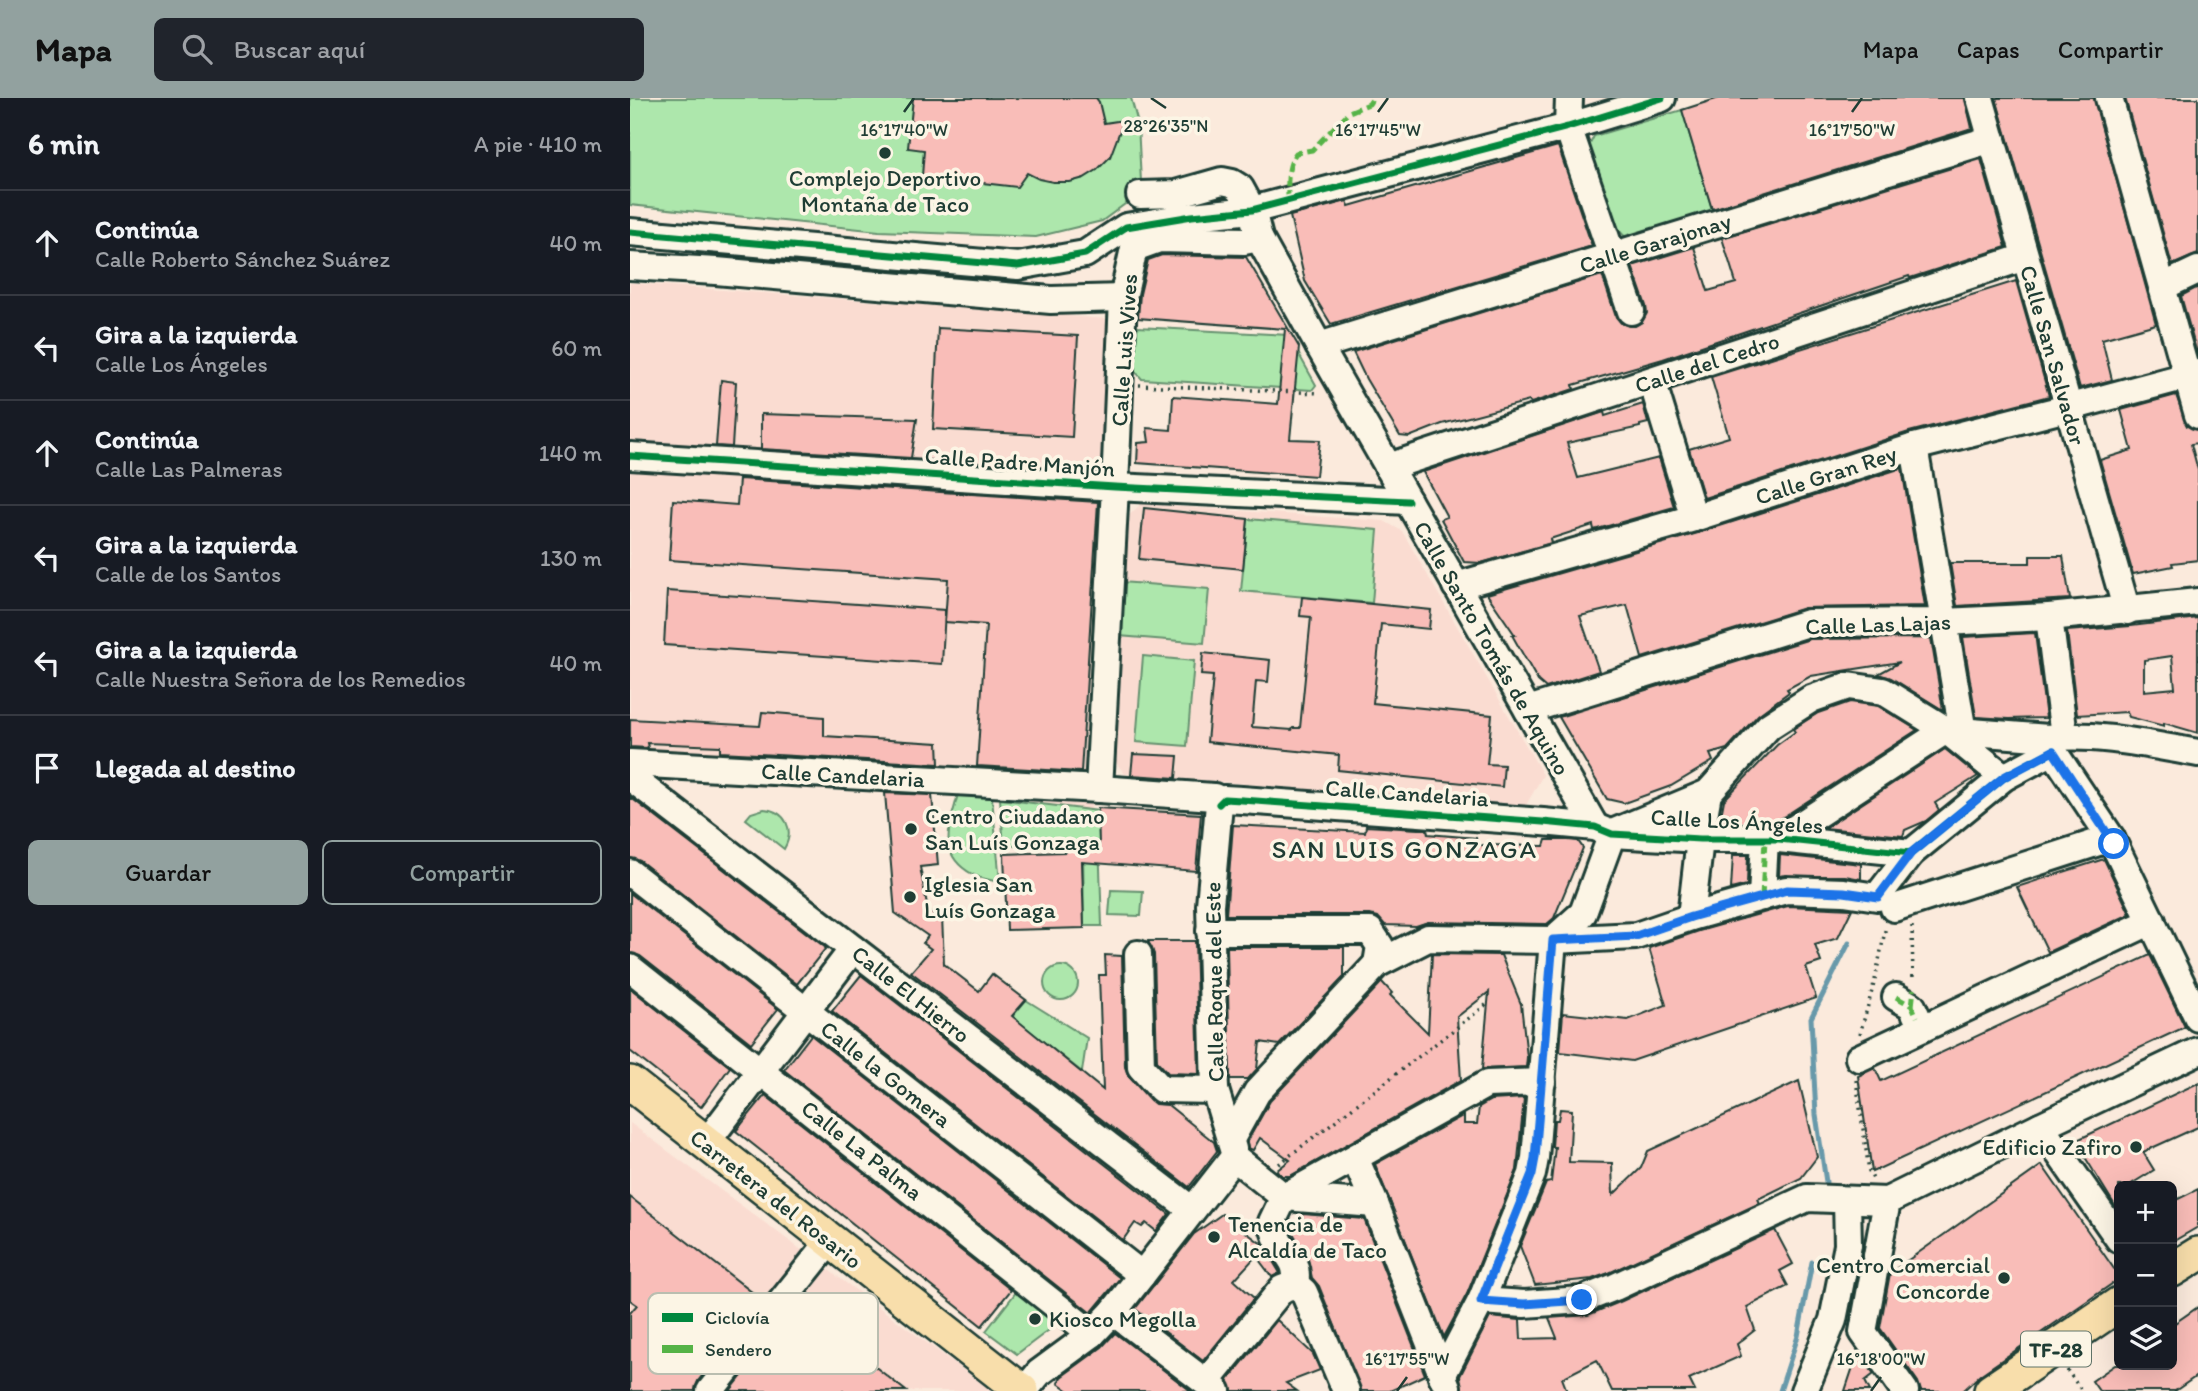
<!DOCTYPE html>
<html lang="es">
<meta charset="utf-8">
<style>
body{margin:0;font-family:Itim,sans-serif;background:#20242c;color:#f1f3f6}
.controls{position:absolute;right:21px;bottom:21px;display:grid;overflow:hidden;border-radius:10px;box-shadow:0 7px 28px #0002}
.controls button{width:63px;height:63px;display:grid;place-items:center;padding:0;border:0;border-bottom:2px solid #363941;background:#171b24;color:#f1f3f6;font:35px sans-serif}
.stop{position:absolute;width:21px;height:21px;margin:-16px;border:5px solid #1a73e8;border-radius:50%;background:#fff}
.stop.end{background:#1a73e8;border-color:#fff;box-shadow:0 2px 7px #0008}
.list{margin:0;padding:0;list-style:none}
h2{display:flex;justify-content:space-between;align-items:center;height:91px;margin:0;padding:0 28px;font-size:30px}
h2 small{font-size:23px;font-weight:400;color:#9ea1a6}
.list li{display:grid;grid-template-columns:46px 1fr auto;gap:21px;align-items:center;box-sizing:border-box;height:105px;padding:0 28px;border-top:2px solid #363941}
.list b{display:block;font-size:26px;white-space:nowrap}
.list p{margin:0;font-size:23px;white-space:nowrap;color:#9ea1a6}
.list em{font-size:23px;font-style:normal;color:#9ea1a6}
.actions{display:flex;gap:14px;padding:21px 28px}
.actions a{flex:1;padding:16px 0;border:2px solid #92a19f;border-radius:10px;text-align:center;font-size:24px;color:#92a19f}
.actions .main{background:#92a19f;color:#111}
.icon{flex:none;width:38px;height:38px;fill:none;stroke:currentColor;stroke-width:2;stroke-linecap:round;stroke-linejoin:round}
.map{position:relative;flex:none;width:1568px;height:1293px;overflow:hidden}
header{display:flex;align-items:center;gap:42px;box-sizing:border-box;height:98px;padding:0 35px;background:#92a19f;color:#111}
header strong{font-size:33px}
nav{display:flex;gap:38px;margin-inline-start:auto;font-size:24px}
.search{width:490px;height:63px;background:#20242c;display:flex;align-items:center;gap:18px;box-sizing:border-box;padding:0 24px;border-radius:10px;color:#9ea1a6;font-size:26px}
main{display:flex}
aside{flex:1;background:#171b24}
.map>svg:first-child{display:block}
</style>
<header>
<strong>Mapa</strong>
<div class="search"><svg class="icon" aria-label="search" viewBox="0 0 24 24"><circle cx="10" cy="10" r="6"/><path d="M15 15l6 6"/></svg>Buscar aquí</div>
<nav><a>Mapa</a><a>Capas</a><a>Compartir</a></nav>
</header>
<main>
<aside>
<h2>6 min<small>A pie · 410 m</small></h2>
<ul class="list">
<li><svg class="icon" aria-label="ahead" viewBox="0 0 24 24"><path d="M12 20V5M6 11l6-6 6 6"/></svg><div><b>Continúa</b><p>Calle Roberto Sánchez Suárez</p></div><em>40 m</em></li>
<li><svg class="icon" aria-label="left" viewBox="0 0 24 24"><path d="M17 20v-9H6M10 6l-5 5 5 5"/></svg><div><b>Gira a la izquierda</b><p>Calle Los Ángeles</p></div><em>60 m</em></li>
<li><svg class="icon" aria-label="ahead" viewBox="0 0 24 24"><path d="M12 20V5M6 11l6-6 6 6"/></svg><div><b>Continúa</b><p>Calle Las Palmeras</p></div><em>140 m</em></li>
<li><svg class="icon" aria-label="left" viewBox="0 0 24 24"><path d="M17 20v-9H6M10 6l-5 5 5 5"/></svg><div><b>Gira a la izquierda</b><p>Calle de los Santos</p></div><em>130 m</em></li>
<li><svg class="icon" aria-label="left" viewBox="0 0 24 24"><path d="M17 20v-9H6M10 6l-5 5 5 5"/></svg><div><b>Gira a la izquierda</b><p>Calle Nuestra Señora de los Remedios</p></div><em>40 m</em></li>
<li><svg class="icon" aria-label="arrive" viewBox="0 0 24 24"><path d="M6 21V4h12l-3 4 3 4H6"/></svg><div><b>Llegada al destino</b></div></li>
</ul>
<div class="actions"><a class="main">Guardar</a><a>Compartir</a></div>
</aside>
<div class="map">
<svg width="1568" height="1293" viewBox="0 0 1568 1293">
<rect width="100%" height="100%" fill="#fbeadc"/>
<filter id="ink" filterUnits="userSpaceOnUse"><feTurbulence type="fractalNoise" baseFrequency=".0143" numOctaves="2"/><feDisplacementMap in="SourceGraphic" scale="14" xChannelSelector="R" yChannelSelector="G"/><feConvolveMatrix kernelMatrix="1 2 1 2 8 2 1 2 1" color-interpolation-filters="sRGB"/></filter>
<g filter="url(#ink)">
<!-- built -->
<g fill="#fadcd1">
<polygon points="0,185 490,222 461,712 0,656"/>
<polygon points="511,406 754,423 772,433 913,677 895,709 495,676 484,662 494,422"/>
<polygon points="0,1025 362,1293 0,1293"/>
</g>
<!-- green -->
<g fill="#ade7ac" stroke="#669270" stroke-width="2">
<polygon points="0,0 501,0 508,26 511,84 522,86 472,123 406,139 249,133 0,107"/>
<polygon points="1052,12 1084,118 998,142 985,128 959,48 964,38"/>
<polygon points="507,229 658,237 686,287 682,292 512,281 504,272"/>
<polygon points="618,421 748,432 742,505 611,493"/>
<polygon points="491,484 579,491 574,545 489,538"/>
<polygon points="513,558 564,563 557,648 506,644"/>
<path d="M328,696L362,700L370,784C361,782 350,781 342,776C306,756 320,728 328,696Z"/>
<polygon points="370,701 468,713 472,828 454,828 453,747 435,746 374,748"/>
<path d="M134,711C156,713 165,732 154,751L116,721L121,715Z"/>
<polygon points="481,792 513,793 511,818 479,817"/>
<circle cx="431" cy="885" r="17"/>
<polygon points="396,902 457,940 452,974 382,919"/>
<polygon points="387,1193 427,1226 387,1256 356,1233"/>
</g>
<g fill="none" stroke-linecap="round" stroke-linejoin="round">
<!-- stream -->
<g stroke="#6899aa" stroke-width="5">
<polyline points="1196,1084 1186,1017 1181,920 1219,845"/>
<polyline points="1150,1293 1168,1238 1182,1164"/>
</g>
</g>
<!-- building -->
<g fill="#f9bdb8" stroke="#1f3d34" stroke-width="2" fill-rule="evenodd">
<polygon points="283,0 466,0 469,4 474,25 494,22 480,59 467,72 454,80 440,84 423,84 409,81 397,75 387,89 292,78 294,52 278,50"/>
<polygon points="1089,0 1335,0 1342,30 1082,111 1052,12"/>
<polygon points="1366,0 1464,0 1526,226 1472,241 1482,282 1450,290"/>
<polygon points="1495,0 1568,0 1568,156 1542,167"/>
<polygon points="928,48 962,148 701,226 675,183 660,118 717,103 719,108"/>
<polygon points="1351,61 1376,149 1280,180 1279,178 1033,261 943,287 944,291 901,305 899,303 812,326 779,339 770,338 736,281 723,254 972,177 986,219 991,225 999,228 1005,228 1012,224 1017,215 1016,208 1002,168 1064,149 1078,193 1106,185 1092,140"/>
<polygon points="532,157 616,159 669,249 660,341 690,342 686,378 507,365 508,345 519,344 517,330 541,332 543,298 648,306 655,231 508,220 510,196 518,162"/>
<polygon points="1386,183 1419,298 1279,334 1074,400 1059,351 1099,339 1081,279"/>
<polygon points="1568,189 1568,259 1551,198"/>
<polygon points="308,230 448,238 442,339 303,331"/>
<polygon points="91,282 106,284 102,349 86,348"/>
<polygon points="1546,297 1557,328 1568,332 1568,345 1561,346 1568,372 1568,462 1542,465 1543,468 1503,476 1470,362 1502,352 1491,312"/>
<polygon points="1013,306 1018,325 1010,327 1010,329 937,345 948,380 1029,360 1044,409 964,432 963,427 920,441 921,445 851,465 834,464 811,421 817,419 793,374 974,314 975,318"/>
<polygon points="131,316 287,321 281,360 131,351"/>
<polygon points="1272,370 1295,508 1174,510 1012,560 997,507 950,518 969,573 916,590 908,583 882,537 885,537 857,496 1068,435"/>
<polygon points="109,381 468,404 451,674 347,668 356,527 315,524 318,481 39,462 43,402 107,407"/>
<polygon points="514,410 618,421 613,471 509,461"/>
<polygon points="1400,458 1433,458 1440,501 1327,508 1320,465 1400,465"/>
<polygon points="37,493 315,512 312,566 34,547"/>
<polygon points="672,499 801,512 799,531 751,526 743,605 862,617 857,666 874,667 872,689 708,672 709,657 577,644 583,578 571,577 573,555 640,562 638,584 626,583 622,629 662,632 663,630 670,630 681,519 670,518"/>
<path d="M1568,520V635L1534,625V628L1499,619L1497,614L1447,617L1437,533L1501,528ZM1542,558L1545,590L1514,593V562Z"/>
<polygon points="1405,535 1416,620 1379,621 1346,619 1333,539"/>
<polygon points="1301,540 1313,612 1261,580 1248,576 1270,564 1181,578 1157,591 1159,594 1128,617 1097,651 1080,656 1083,663 1041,688 994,705 977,701 929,619 1180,541"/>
<polygon points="1220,604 1248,608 1287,632 1144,725 1091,725 1090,723 1094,702 1147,647 1165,634 1163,631 1188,615"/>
<polygon points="132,614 194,619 194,638 308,645 309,666 90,654 90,648 17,645 18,650 0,649 0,621 130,628"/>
<polygon points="1315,651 1348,678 1305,705 1309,712 1296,723 1275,732 1273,738 1195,730"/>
<polygon points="503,656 548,658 546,680 501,677"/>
<polygon points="255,695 302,697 308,767 290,769 298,812 310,821 312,818 314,866 349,893 362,876 396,902 382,918 473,992 469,877 476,877 475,857 492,858 495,969 499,979 520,1002 525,1006 538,1007 584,1044 587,1053 559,1089 281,874 301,851 293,845 298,838 265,815"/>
<polygon points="0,699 196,850 167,886 10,763 0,760"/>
<polygon points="468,710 571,716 566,773 452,764 454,830 377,832 374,756 435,754 435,746 469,747"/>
<polygon points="603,727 735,734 736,728 788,731 797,731 798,736 846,740 847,747 914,748 916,742 938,742 948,743 953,750 924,820 917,826 798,824 786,828 755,827 748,819 740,817 596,817"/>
<polygon points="1103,757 1118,757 1117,787 1101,791"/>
<polygon points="1150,757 1231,766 1231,781 1215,778 1149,778"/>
<polygon points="1474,761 1500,816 1418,854 1387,789"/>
<polygon points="0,795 148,911 121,945 10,858 0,855"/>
<polygon points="1158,808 1222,811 1208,840 1185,847 1191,864 1176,869 1186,900 1002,963 930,954 933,915 998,922 1036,907 1019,850 1069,833"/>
<polygon points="518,843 565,843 569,976 538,975 527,963 524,856"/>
<polygon points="597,849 714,849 714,879 649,947 630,944 627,971 618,981 600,981"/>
<polygon points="802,856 871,857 891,906 897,959 896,969 852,971 859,894 827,919 831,982 660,1078 653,1078 646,1073 660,1062 630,1040 623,1052 618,1050 617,1044 640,1003 752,884 762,895 760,897 798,935"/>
<polygon points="1520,857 1555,929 1242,1074 1228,978 1245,970 1251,983"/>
<polygon points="231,877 539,1116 526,1133 516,1125 512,1129 505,1125 493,1142 202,913"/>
<polygon points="0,890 100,969 71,1009 0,953"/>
<polygon points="181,937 490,1180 461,1215 154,972"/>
<polygon points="1169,983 1187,1059 1171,1080 1128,1101 1130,1105 979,1175 962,1181 905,1187 890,1148 916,1085 921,1084 925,1049 922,1049 924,1022 928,1022 930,1011 942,1012 939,1064 982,1065 983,1097 1011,1070 1018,1053"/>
<polygon points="1568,985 1568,1029 1513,1054 1524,1072 1498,1088 1489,1088 1489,1114 1445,1043"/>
<polygon points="135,997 381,1192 352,1228 106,1033"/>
<polygon points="894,1000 887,1072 837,1196 814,1239 745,1066 834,1017 834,1026 847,1026 849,1009 861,1002"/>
<polygon points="1412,1067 1489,1178 1489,1181 1350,1277 1333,1293 1291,1293 1288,1284 1250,1230 1260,1175"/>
<polygon points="1568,1091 1568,1129 1542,1144 1542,1104"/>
<polygon points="0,1099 123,1195 74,1256 84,1263 68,1283 65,1293 0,1293 0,1215 7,1207 0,1202"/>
<polygon points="592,1116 633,1147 650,1175 642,1179 626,1158 604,1182 624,1200 573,1263 505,1211 564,1136"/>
<polygon points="673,1116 734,1121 795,1277 760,1293 731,1293 689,1188 682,1180 677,1158 661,1132 673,1121 671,1118"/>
<polygon points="1145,1132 1163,1166 1150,1173 1158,1188 1117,1209 1125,1232 1107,1246 1111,1258 1059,1281 1065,1293 982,1293 967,1262 932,1280 937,1293 832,1293 830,1278 860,1219 890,1222 891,1241 927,1240 919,1220 958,1217 992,1203"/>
<polygon points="168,1208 276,1293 100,1293"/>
<polygon points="1568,1209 1568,1277 1545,1293 1469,1293 1462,1283 1485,1267 1542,1267 1542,1227"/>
<polygon points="647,1222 683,1256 690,1272 656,1285 667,1293 602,1293 598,1282"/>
<polygon points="485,1235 561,1293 439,1293 428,1285 431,1279 472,1249"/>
<polygon points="1228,1254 1244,1276 1235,1283 1240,1293 1215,1293"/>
</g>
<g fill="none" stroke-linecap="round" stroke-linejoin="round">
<defs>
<g id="minor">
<polyline points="939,0 938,29 1001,213"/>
<polyline points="1350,0 1497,513"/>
<polyline points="1479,0 1568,317"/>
<polyline points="510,97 546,96 592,83 602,85 610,90 622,112 629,140 689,248 965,729"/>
<polyline points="0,134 388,168 455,156 496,129 562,118 622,112 938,29 1032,0"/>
<polyline points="0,168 86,173 421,202 493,200"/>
<polyline points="1532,189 1568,172"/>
<polyline points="689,248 1362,41"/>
<polyline points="1022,283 1064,420"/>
<polyline points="1284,349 1333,634"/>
<polyline points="0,358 485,389 778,403"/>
<polyline points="758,369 1395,159"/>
<polyline points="826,488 1064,420 1284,349 1437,310 1568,275"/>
<polyline points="1419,519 1434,638"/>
<polyline points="898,612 1178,525 1314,524 1419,519 1568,504"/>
<polyline points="1418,640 1423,653 1481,740 1568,920"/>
<polyline points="0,665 469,691 584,699 589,706"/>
<polyline points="0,679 562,1112"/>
<polyline points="469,691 485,389 493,200 504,150 529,141 614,143 629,140"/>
<polyline points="589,706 594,701 612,702 913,724 965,729 982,736 1070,741 1149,741 1281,755 1374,679 1423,653"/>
<polyline points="589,706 580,807 585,992 603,1051"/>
<path d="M987,733L1078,695L1139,628L1181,601L1218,588L1253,593L1316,632L1418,640C1464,634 1522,647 1568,655"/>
<polyline points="1149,741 1316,632 1374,679"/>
<polyline points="0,775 512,1177"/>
<polyline points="1132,799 1135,741"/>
<polyline points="1264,810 1481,740"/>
<polyline points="1061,819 1070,741 1078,695"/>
<polyline points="580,833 740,833 750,848 747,866"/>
<polyline points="923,842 953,815 982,736"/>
<polyline points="508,856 511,969 531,991 585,992"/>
<polyline points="0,870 462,1236"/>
<polyline points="1266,899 1282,908 1287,919"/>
<polyline points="1229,960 1522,823"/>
<polyline points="1410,1028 1489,1141"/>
<polyline points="601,1041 627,994 747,866 798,840 923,842 1006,838 1061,819 1156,792 1214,794 1247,799 1281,755"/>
<polyline points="76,1045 223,851"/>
<polyline points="604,1059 654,1099"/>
<polyline points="725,1060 745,1106 817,1289"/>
<polyline points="654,1099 857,986 912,984"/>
<path d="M654,1099L642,1124C644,1132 646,1139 650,1146C660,1160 669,1167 665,1186"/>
<polyline points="654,1099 745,1106"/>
<polyline points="1257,1103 1233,1234 1275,1293"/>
<polyline points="665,1186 674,1194 716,1293"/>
<polyline points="851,1203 894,1206 952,1202 985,1189 1177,1100 1257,1103 1410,1028 1568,953"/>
<polyline points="483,1214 587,1293"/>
<polyline points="812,1278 851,1203 902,1076 905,1060 923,842"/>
<polyline points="576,1284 652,1191 665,1186"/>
<polyline points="80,1293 200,1143"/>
<polyline points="394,1293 409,1275 462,1236 483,1214 604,1059"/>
<polyline points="1174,1293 1203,1222 1218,1147 1217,1102"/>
</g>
<g id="major">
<polyline points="0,985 392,1293"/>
<polyline points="1542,1172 1568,1156"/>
<polyline points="1361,1293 1489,1206"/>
</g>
</defs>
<!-- minor casing -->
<use href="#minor" stroke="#1f3d34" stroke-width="32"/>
<!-- major casing -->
<use href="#major" stroke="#1f3d34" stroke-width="38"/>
<!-- path -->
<g stroke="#1f3d34" stroke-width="3.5" stroke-dasharray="2 5" stroke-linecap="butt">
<polyline points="509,287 690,295"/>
<polyline points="1282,828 1283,884"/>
<polyline points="1230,936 1245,882 1256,828"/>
<polyline points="1226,982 1239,1073 1243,1081"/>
<polyline points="649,1066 856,907"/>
<polyline points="1437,1272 1452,1293"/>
</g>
<!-- minor -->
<use href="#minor" stroke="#fcf5e5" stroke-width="26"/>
<!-- major -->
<use href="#major" stroke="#f8deab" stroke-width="33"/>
<!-- quiet -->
<g stroke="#55b346" stroke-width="5" stroke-dasharray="10 5" stroke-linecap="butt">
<path d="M658,103C658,86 656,69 666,55L682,52L719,14L739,6L743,0"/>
<polyline points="1132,799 1135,741"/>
<polyline points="1266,899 1282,908 1287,919"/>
<polyline points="1282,908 1284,891"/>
</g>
<defs>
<g id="cycleway">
<polyline points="0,134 388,168 455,156 496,129 562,118 622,112 938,29 1032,0"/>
<polyline points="0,358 485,389 778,403"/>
<polyline points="589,706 594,701 612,702 913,724 965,729 982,736 1070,741 1149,741 1281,755 1374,679 1423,653"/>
</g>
</defs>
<!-- cycleway casing -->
<use href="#cycleway" stroke="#fcf5e5" stroke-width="11"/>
<!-- cycleway -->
<use href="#cycleway" stroke="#00873e" stroke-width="7"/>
</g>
</g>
<g fill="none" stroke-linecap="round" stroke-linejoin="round" filter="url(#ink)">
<!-- route -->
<polyline stroke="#1a73e8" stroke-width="9" points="952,1202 894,1206 851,1203 902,1076 905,1060 923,842 1006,838 1061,819 1157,792 1214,794 1248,799 1281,755 1374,679 1423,653 1484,746"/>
</g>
<!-- ticks -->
<path fill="none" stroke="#1f3d34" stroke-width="2.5" d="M521,0L536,10M274,14L284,0M748,14L758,0M1222,14L1232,0M767,1293L777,1279M1241,1293L1251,1279"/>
<!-- markers -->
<g fill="#1f3d34" stroke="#fcf5e5" stroke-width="2.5">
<circle cx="255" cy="55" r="7"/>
<circle cx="281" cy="731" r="7"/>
<circle cx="280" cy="799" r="7"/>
<circle cx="1506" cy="1049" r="7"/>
<circle cx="584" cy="1139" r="7"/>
<circle cx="1374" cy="1180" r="7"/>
<circle cx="405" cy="1221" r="7"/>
</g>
<g text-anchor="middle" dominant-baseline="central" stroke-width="7" stroke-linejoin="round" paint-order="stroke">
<!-- shield labels -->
<rect fill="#fcf5e5" stroke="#617469" stroke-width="2" x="1391" y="1233.5" width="70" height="35" rx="5"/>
<g font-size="21" font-weight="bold" fill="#1f3d34">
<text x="1426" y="1251">TF-28</text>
</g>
<!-- poi labels -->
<g font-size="23" fill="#1f3d34" stroke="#fcf5e5" text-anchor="start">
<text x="255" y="80" text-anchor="middle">Complejo Deportivo<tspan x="255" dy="26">Montaña de Taco</tspan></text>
<text x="295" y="718">Centro Ciudadano<tspan x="295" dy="26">San Luís Gonzaga</tspan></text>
<text x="294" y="786">Iglesia San<tspan x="294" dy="26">Luís Gonzaga</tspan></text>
<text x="1492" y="1049" text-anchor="end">Edificio Zafiro</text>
<text x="598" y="1126">Tenencia de<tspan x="598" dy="26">Alcaldía de Taco</tspan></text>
<text x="1360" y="1167" text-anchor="end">Centro Comercial<tspan x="1360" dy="26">Concorde</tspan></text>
<text x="419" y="1221">Kiosco Megolla</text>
</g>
<!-- street labels -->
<g font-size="23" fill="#1f3d34" stroke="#fcf5e5">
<text transform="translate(1025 145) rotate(-17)">Calle Garajonay</text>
<text transform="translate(494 252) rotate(-86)">Calle Luis Vives</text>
<text transform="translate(1423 257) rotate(74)">Calle San Salvador</text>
<text transform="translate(1077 265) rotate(-18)">Calle del Cedro</text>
<text transform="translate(390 364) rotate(4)">Calle Padre Manjón</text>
<text transform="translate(1196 377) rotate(-18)">Calle Gran Rey</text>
<text transform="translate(1248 526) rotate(-2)">Calle Las Lajas</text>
<text transform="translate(862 550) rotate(60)">Calle Santo Tomás de Aquino</text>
<text transform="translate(213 677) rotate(3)">Calle Candelaria</text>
<text transform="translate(777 695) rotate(4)">Calle Candelaria</text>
<text transform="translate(1107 723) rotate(3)">Calle Los Ángeles</text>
<text transform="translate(584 884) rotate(-91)">Calle Roque del Este</text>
<text transform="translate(281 896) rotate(38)">Calle El Hierro</text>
<text transform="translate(256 976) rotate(38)">Calle la Gomera</text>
<text transform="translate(232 1052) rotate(38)">Calle La Palma</text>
<text transform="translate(146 1101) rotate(38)">Carretera del Rosario</text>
</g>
<!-- quarter labels -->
<g font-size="26" letter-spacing="2" fill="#1f3d34" stroke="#fcf5e5">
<text x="775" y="751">SAN LUIS GONZAGA</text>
</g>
</g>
<!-- legend -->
<rect x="18" y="1195" width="230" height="81" rx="10" fill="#fcf5e5" stroke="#babeb0" stroke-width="2"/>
<rect x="32" y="1215" width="31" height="9" fill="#00873e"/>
<rect x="32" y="1247" width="31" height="8" fill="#55b346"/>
<g font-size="19" fill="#1f3d34">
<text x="75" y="1226">Ciclovía</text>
<text x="75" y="1258">Sendero</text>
</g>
<g font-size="18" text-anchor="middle" fill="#1f3d34" stroke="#fcf5e5" stroke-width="7" stroke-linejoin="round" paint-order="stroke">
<text x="536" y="34">28°26'35"N</text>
<text x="748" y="38">16°17'45"W</text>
<text x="1222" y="38">16°17'50"W</text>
<text x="274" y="38">16°17'40"W</text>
<text x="777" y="1267">16°17'55"W</text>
<text x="1251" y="1267">16°18'00"W</text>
</g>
</svg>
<div class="controls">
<button>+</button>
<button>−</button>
<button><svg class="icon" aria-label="layers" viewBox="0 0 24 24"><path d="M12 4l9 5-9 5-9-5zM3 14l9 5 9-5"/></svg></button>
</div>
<div class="stop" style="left:1484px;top:746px"></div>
<div class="stop end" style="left:952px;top:1202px"></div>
</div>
</main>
